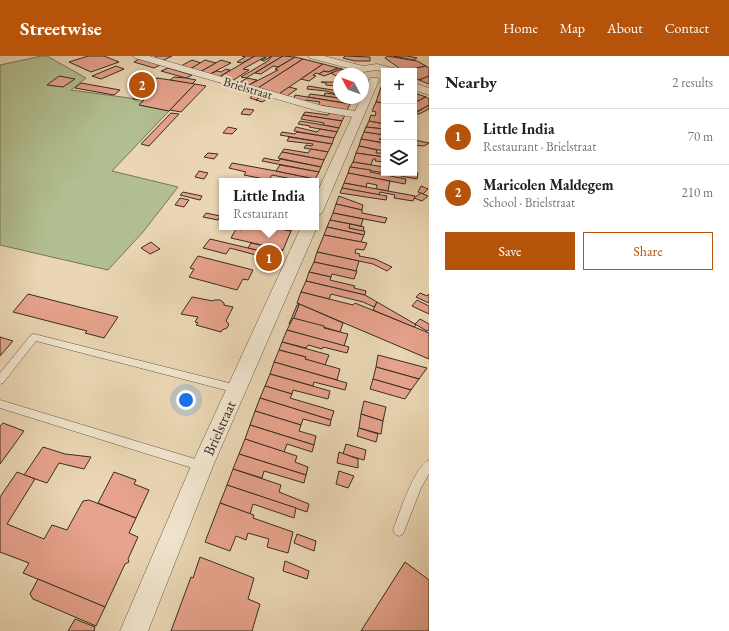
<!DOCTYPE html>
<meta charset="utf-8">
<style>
body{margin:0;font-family:"EB Garamond",serif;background:#f6f6f6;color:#202124}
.controls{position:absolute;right:12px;top:12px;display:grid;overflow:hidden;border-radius:0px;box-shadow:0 2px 6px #0003}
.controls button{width:36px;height:36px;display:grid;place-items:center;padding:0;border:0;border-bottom:1px solid #e0e0e0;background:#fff;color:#202124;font:20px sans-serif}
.compass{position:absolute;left:333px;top:12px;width:36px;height:36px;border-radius:50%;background:#fff;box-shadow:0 2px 6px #0003;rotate:311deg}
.you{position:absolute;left:186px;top:344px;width:14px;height:14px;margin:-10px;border:3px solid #fff;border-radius:50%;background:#1a73e8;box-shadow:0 0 0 6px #1a73e833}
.badge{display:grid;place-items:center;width:26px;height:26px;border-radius:50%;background:#b45309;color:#fff;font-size:13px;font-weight:700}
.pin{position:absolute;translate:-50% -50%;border:2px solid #fff;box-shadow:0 1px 4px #0006}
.popup{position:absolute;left:219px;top:122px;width:100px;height:52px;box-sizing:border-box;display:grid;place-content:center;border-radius:0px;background:#fff;filter:drop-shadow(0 1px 3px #0005);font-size:13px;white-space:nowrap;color:#757577}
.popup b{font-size:15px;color:#202124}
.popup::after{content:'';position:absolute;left:50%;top:100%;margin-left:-8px;border:8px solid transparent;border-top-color:#fff}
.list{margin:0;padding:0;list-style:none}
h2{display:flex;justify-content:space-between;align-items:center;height:52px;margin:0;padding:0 16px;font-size:17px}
h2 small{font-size:13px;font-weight:400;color:#757577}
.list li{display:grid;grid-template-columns:26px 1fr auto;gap:12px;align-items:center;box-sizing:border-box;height:56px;padding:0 16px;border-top:1px solid #e0e0e0}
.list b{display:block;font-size:15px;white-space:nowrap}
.list p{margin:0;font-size:13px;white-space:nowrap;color:#757577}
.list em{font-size:13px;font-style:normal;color:#757577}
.actions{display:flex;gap:8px;padding:12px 16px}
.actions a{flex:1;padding:9px 0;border:1px solid #b45309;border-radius:0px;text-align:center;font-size:14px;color:#b45309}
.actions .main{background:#b45309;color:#fff}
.icon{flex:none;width:22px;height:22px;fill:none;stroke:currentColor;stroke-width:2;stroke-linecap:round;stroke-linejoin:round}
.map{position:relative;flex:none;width:429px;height:575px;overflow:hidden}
header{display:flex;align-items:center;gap:24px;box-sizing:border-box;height:56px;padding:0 20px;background:#b45309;color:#fff}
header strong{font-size:19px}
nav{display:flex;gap:22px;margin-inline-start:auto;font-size:14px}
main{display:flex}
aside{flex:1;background:#fff}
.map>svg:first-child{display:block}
</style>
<header>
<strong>Streetwise</strong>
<nav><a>Home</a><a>Map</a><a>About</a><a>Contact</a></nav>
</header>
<main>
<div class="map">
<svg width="429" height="575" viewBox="0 0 429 575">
<rect width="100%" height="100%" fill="#ead6b3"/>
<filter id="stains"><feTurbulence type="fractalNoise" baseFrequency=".005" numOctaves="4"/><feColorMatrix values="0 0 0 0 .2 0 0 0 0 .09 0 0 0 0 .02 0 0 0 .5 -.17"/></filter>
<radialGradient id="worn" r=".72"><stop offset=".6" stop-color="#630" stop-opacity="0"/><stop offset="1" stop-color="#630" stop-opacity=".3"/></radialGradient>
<!-- green -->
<polygon fill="#b2bf90" stroke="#74765a" points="42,0 47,0 86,22 71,34 144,44 140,49 169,55 112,115 178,131 143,176 108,214 0,189 0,9"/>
<!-- building -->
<g fill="#e7a38c" stroke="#362d24">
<polygon points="88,0 104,0 119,6 91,16 69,6"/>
<polygon points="157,0 172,0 162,5 153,2"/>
<polygon points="242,0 255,0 242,7 237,6 245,1"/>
<polygon points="255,0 272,0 264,5 261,4 266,2 265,1 243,13 249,14 232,25 219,21"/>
<polygon points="272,0 283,0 246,22 241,21 268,5"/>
<polygon points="283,0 295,1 278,11 273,10 261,18 255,17"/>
<polygon points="345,0 370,1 370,5 355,5 343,2"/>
<polygon points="387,0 417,5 426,10 403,15 385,2"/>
<polygon points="393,0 407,0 417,2 413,4"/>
<polygon points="295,1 303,3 258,32 249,29 278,14 275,13"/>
<polygon points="139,3 160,9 154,12 134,6"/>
<polygon points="303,3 323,8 279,38 258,32"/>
<polygon points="192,4 201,7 190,13 181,10"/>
<polygon points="205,4 216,7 200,16 190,13"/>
<polygon points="221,4 231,7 210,18 200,16"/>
<polygon points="323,8 338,12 328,16 324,15 319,18 316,17 313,19 316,20 309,25 301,23"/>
<polygon points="116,10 124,13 101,23 92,20"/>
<polygon points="426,10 429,12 429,20 419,24 414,21 414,15 403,15"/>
<polygon points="168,12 192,19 186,22 161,15"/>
<polygon points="339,12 342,13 324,20 319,18 324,15 328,16"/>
<polygon points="226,13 230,14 219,21 210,18 217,15 221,16"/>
<polygon points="342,13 350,17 339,18 336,20 331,17"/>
<polygon points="59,20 75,23 63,31 47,29"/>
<polygon points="429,20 429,28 419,24"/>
<polygon points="174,21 186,22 196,24 192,28 170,24"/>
<polygon points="157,22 170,24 195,28 169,55 139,49 144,44 133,43"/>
<polygon points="247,22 257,24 249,29 239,27"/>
<polygon points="321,26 339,26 339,30 326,29 326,27"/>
<polygon points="81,27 120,34 114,39 75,32"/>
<polygon points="195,28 206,30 181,56 170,54"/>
<polygon points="384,29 384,47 376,46 381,31"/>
<polygon points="308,30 339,35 339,39 326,35 307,33"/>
<polygon points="289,31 297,33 287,40 279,38"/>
<polygon points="254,37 263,39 256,44 250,42"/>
<polygon points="325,37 339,39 339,42 353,42 352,44 324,40"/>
<polygon points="310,38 318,39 352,44 350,48 308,41"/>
<polygon points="417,38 426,41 414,47 414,40"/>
<polygon points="263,39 270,41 262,46 256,44"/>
<polygon points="295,39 350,48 347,54 318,49 320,46 306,44 304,45 294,42"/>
<polygon points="426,41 429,43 429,49 418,55 415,54 417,52 414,52 414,47"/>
<polygon points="376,46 384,47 384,68 369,65 371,59 375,60 376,56 372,55"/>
<polygon points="429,49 429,53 419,58 414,58"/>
<polygon points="244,53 247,53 254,54 250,59 241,58"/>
<polygon points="305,56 328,59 329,57 345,59 342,65 303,59"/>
<polygon points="171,57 179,58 149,90 141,88"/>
<polygon points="303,59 342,65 339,72 323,69 324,67 301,63"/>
<polygon points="300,65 323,69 339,72 337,76 309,71 310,70 298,68"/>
<polygon points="369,65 384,68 384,73 366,71"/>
<polygon points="228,71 237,73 232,78 223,77"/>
<polygon points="296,71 317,76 320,73 337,76 334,82 294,75"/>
<polygon points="366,71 384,73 384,77 381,77 381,79 364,76"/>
<polygon points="282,76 295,78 297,76 334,82 332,88 280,79"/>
<polygon points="364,76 384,79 384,83 379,83 384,84 384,87 361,83"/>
<polygon points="289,81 332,88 328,96 304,92 306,89 312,90 313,88 287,85"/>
<polygon points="361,83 384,87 384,95 359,90"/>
<polygon points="414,84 429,87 424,90 414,89"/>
<polygon points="359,90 377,94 376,97 384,97 384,101 356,97"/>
<polygon points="284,93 308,97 311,93 328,96 324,104 282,96"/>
<polygon points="282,96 324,104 321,111 278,102"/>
<polygon points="208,97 218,98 214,103 204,101"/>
<polygon points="356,97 384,101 384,106 375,105 376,103 373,103 371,109 353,106"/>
<polygon points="264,102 279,105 280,103 321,111 319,116 262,105"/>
<polygon points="353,106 384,111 384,117 350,111"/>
<polygon points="232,107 276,115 315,123 315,125 291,125 292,123 272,119 269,124 244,119 246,116 229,112"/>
<polygon points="280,109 319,116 315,123 276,115"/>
<polygon points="350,111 371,114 370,116 406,123 405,128 348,117"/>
<polygon points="199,115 208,117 204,123 195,121"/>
<polygon points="348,117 390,125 388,135 376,133 377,129 367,127 366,131 344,127"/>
<polygon points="385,117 418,117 417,123"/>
<polygon points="344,127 415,140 413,145 394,142 395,139 380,136 379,139 342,132"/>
<polygon points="421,130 428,133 423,138 418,136"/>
<polygon points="342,132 387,140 386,144 340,137"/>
<polygon points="183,136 202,140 200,144 180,139"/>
<polygon points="421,137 428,140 422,145 414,142"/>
<polygon points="339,140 363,149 362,154 336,148"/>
<polygon points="180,142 189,144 184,151 175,149"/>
<polygon points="336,148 362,154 362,157 387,162 385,167 333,157"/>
<polygon points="206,157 220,160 218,164 203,161"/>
<polygon points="333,157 363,163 361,170 330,164"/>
<polygon points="330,164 350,168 349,172 365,175 364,179 327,171"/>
<polygon points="350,168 364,171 363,175 349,172"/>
<polygon points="243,171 271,171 291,175 283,194 231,182 236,173 242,174"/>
<polygon points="271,171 293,171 291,175"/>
<polygon points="327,171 364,179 361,186 324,179"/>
<polygon points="324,179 367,187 364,194 356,193 355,197 360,198 359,200 375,203 392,211 387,215 373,208 317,196"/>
<polygon points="210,183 248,192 280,199 276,209 254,203 256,199 230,192 226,198 203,192"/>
<polygon points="151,186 160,193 150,198 141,192"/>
<polygon points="251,187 283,194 280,199 248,192"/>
<polygon points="317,196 359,205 356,215 314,206"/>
<polygon points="198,200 253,214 248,224 243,223 237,234 189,221 194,213 190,212"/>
<polygon points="314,206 356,215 357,215 354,223 332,218 331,221 309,216"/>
<polygon points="309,216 331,221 330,224 355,230 354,232 366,235 365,239 306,225"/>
<polygon points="306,225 365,239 377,246 374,251 363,246 331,238 329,243 301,236"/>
<polygon points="301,236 353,249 355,247 429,277 429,303 297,247"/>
<polygon points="420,237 427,240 429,238 429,247 416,241"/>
<polygon points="28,238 118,261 104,282 85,277 87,275 13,256"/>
<polygon points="192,241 213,245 214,244 220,244 224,247 224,249 233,251 226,265 229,268 227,272 222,274 221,276 196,269 198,267 195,266 198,261 181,258"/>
<polygon points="417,244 429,250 429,258 412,250"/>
<polygon points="377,246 415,268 416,269 414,271 373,254"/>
<polygon points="297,247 343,267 340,276 293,262 299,249"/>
<polygon points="297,249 299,249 291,269 289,268"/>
<polygon points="293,262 324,270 324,272 348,278 344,290 287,274"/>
<polygon points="420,263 429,268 429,274 427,275 415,268"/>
<polygon points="287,274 349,291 347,297 323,291 322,293 308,289 306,292 282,286"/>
<polygon points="0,281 13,285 0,300"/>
<polygon points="282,286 329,299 325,309 305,303 306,301 279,294"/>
<polygon points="279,294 306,301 305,303 340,313 337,324 274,306"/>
<polygon points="378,299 427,312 419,323 376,311"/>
<polygon points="274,306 347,327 345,334 314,326 313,330 270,318"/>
<polygon points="376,311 419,323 411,334 373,323"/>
<polygon points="270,318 330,335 328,343 293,334 292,338 265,330"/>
<polygon points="373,323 411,334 405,343 370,333"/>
<polygon points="265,330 292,338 290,342 334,355 331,364 260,342"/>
<polygon points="260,342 331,364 330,370 303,363 301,369 255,355"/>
<polygon points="364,345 386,351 383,365 361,358"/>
<polygon points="255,355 301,369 299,375 316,380 314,389 250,369"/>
<polygon points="361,358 383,365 381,378 359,372"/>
<polygon points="3,367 24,375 0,408 0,370"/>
<polygon points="250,369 314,389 312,396 287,388 284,396 245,383"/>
<polygon points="359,372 378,378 376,386 357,380"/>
<polygon points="245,383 297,400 295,406 308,411 306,419 239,398"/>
<polygon points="346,388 366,394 364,404 343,398"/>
<polygon points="43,391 65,398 91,401 84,413 59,407 47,427 24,419"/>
<polygon points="339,396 358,403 358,412 337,407"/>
<polygon points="239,398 306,419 304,427 264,415 262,422 233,413"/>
<polygon points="233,413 281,429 279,436 309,448 307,456 227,429"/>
<polygon points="339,415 354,420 348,432 336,428"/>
<polygon points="17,416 35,423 7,468 44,483 52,469 67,474 83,445 89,444 136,462 129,477 138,481 128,503 129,506 125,508 105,551 23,517 29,507 0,496 0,441"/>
<polygon points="114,416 136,424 134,428 149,434 136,462 98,447"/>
<polygon points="227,429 296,452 294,462 253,448 250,458 220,447"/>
<polygon points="220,447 254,459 253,462 293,476 288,497 267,491 269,483 248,477 246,484 236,480 230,495 205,486"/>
<polygon points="297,478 316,485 314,495 294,487"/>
<polygon points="200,501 254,522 248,543 260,548 252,575 171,575 191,521 193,522"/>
<polygon points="285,505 309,515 307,523 283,515"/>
<polygon points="405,506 429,524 429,575 361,575"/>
<polygon points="38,523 105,551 96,570 33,543 30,538"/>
<polygon points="75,563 95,571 94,575 68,575"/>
</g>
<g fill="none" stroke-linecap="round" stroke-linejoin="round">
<defs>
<g id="lane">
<polygon points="34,278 237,329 240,330 242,333 240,336 237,337 36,285 3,327 0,328 0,317 31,279"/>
<polygon points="0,344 202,405 206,407 207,410 206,413 202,415 0,352"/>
<path d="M429,404V418L421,432L403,478L399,480L395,478L393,474C399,459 414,410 429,404Z"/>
</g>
<g id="street">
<polygon points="133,0 149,0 323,50 355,55 361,42 363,42 363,37 370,22 378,22 379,24 323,155 321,158 316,159 316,139 352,61 318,55 135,2"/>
<polygon points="308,0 324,0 363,10 377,8 397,13 398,15 384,16 377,14 363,16 310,2"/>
<polygon points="414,27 429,32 429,39 414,34"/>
<polygon points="316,170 317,171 213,410 148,575 120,575 191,410 301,171"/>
</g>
</defs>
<!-- lane casing -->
<use href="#lane" stroke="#635748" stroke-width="1"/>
<!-- street casing -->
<use href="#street" stroke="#635748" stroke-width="1"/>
<!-- lane -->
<use href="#lane" fill="#f1e4ce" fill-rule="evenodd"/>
<!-- street -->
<use href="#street" fill="#f1e4ce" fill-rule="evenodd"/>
</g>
<g text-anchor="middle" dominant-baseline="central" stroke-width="4" stroke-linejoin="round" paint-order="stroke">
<!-- far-street labels -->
<g font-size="13" fill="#362d24" stroke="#f1e4ce">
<text transform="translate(248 32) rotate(16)">Brielstraat</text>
</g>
<!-- street labels -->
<g font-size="15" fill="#362d24" stroke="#f1e4ce">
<text transform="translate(219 372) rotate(-66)">Brielstraat</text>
</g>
</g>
<rect width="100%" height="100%" filter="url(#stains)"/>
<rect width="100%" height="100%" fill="url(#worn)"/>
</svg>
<div class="controls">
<button>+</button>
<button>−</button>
<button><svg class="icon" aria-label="layers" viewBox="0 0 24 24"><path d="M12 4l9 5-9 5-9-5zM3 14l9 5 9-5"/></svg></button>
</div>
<svg class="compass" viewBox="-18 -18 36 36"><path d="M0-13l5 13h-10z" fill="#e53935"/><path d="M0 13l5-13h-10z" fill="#757577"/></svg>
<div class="you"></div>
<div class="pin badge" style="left:269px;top:202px">1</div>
<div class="popup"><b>Little India</b>Restaurant</div>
<div class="pin badge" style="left:142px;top:29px">2</div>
</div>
<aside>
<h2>Nearby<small>2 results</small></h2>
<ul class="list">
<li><span class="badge">1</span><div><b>Little India</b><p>Restaurant · Brielstraat</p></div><em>70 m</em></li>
<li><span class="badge">2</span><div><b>Maricolen Maldegem</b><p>School · Brielstraat</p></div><em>210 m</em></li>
</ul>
<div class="actions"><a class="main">Save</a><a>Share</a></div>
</aside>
</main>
